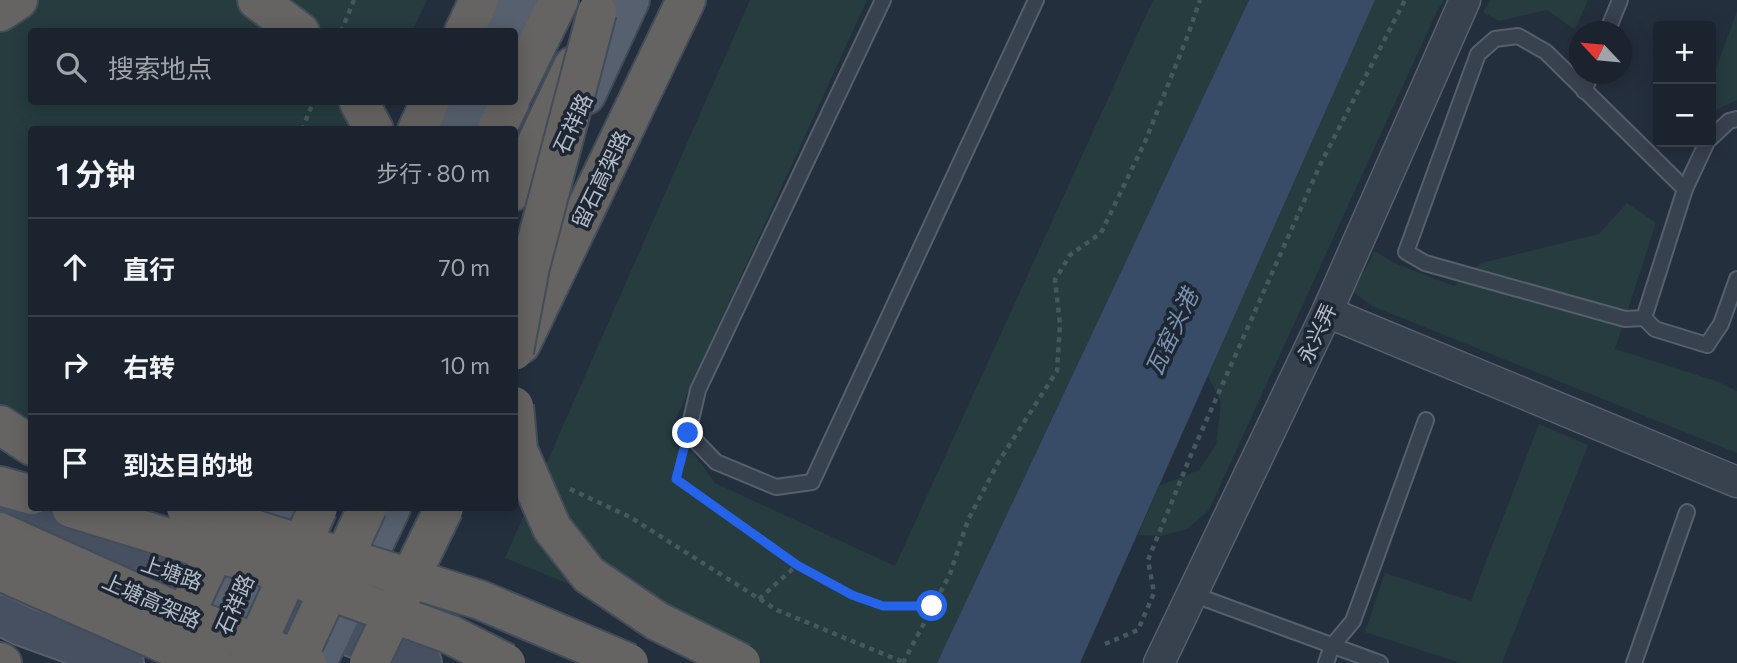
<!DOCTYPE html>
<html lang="zh">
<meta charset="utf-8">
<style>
body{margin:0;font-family:Commissioner,"Noto Sans SC",sans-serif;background:#282f3a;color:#f1f3f6}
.controls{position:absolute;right:21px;top:21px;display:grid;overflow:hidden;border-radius:7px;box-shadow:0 4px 18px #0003}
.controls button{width:63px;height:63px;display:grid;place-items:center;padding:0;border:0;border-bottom:2px solid #39404a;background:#1b232e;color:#f1f3f6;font:35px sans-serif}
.compass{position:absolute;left:1569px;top:21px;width:63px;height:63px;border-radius:50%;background:#1b232e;box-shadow:0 4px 18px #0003;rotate:296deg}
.stop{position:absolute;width:21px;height:21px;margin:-16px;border:5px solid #2563eb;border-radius:50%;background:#fff}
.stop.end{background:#2563eb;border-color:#fff;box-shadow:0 2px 7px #0008}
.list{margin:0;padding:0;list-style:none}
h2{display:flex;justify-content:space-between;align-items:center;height:91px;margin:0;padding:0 28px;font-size:30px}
h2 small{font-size:23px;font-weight:400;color:#a0a4aa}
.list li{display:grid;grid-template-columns:46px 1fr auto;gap:21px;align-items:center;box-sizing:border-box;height:98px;padding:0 28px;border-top:2px solid #39404a}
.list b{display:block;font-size:26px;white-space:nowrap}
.list em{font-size:23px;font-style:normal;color:#a0a4aa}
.icon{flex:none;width:38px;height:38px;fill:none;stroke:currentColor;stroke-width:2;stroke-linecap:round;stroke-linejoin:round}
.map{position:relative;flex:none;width:1737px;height:663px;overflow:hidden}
.search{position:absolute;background:#1b232e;box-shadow:0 4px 18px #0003;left:28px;top:28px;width:490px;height:77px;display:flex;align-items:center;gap:18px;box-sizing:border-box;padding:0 24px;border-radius:7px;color:#a0a4aa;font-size:26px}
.panel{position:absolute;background:#1b232e;box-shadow:0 4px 18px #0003;left:28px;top:126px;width:490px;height:385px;border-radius:7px}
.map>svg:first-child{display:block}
</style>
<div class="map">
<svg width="1737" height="663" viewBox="0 0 1737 663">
<rect width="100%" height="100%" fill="#242f3e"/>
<!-- green -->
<g fill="#263c3f">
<polygon points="0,0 427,0 412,31 32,32 32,102 380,102 367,129 32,130 31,447 0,440"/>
<polygon points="750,0 867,0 673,425 715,483 895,566 1153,0 1249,0 937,663 764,663 505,558"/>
<polygon points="1375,0 1444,0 1437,11 1209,510 1187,529 1161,536 1138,535 1159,486 1199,470 1216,445 1221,402 1208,376"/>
<polygon points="1491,0 1588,0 1575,30 1547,10 1499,21 1483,12"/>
<polygon points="1737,11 1737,100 1714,111 1711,115 1711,76 1715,71"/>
<polygon points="1627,203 1656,223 1615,349 1716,381 1737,391 1737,453 1372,306 1353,292 1375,251 1394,263 1454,286 1481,263 1599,234"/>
<polygon points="1539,424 1588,445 1502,663 1461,663 1365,632 1385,573 1471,601"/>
</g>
<!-- water -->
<polygon fill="#394c67" points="1249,0 1375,0 1080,663 937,663"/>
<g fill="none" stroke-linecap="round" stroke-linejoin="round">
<defs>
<g id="service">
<polyline points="883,0 698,390 688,433 716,462 776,487 812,482 1036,0"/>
<polyline points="1607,32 1620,0"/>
<polyline points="1584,91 1591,74"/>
<polyline points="1711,138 1729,121 1737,119"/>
<polyline points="1685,189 1546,52 1518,36 1495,39 1478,54 1406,252 1425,263 1625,319 1644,318 1655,329 1707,345 1721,324 1737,279"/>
<polyline points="1644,318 1685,189 1707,142"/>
<polyline points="1192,594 1380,663"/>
<polyline points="1326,663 1332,646 1353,621 1426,420"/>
<polyline points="1634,663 1687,512"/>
</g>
<g id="minor">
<polyline points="1327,312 1737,482"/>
<polyline points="1159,663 1327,312 1465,0"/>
</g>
<g id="secondary">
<polyline points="0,511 237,594 422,663"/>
<polyline points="0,615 22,626 124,663"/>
</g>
<g id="primary">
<polyline points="504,32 519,0"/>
<polyline points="586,95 630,0"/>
<polyline points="457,130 470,102"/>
<polyline points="210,659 237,594 278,508"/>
<polyline points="317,663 391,508"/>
</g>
<g id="trunk">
<polyline points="257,0 300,32"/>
<polyline points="0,12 18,0"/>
<polyline points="464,32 479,0"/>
<polyline points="514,92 559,0"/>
<polyline points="359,102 374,130"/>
<polyline points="417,130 430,102"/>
<polyline points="496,130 510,102"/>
<polyline points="514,191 573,66"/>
<polyline points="521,344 686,0"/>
<polyline points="0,425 32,446"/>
<polyline points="0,486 32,495"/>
<polyline points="0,662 2,663"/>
</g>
</defs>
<!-- service casing -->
<use href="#service" stroke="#565f6c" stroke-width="18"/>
<!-- minor casing -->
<use href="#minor" stroke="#565f6c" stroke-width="33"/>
<!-- secondary casing -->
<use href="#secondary" stroke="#565f6c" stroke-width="42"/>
<!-- primary casing -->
<use href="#primary" stroke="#414a57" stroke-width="42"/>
<!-- trunk casing -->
<use href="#trunk" stroke="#434c59" stroke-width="42"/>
<!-- path -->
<g stroke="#44595c" stroke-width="4.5" stroke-dasharray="5 5" stroke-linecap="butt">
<polyline points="341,32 354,0"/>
<polyline points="302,130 313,102"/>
<polyline points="682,456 675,479 797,565 852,595 883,606 932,606"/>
<polyline points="570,489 630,517 777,610 903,662"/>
<polyline points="759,599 797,565"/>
<polyline points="1105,644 1138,630 1154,593 1148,560 1191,455 1321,163 1405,0"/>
<polyline points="903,663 950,574 968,520 999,461 1057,371 1060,324 1055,280 1070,255 1101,233 1145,142 1188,35 1200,0"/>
</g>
<!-- service -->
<use href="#service" stroke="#38414e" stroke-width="14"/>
<!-- minor -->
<use href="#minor" stroke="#38414e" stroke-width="30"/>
<!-- secondary -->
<use href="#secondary" stroke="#465061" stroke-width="38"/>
<!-- primary -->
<use href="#primary" stroke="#56606e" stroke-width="38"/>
<!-- trunk -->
<use href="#trunk" stroke="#656462" stroke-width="38"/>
<defs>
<g id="trunk-bridge">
<polyline points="514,351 530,267 597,12"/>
<polyline points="514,406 518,450 552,528 589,575 657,621 741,663"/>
<polyline points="71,508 264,567 449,634 506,663"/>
<polyline points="186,508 480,600 629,663"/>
<polyline points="0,532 191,618 307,663"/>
<polyline points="0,571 170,646 214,663"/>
<polyline points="174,638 226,528"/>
<polyline points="248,663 318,508"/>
<polyline points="295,663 367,508"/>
<polyline points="369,663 444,508"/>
</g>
</defs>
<!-- trunk-bridge casing -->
<use href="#trunk-bridge" stroke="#434c59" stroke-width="42" stroke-linecap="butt"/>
<!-- trunk-bridge -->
<use href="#trunk-bridge" stroke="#656462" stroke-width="38"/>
</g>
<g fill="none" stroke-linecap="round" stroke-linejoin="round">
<!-- route -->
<polyline stroke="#2563eb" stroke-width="9" points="688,433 676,479 797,565 852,595 883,606 932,606"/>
</g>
<g text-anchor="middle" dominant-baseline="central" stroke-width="7" stroke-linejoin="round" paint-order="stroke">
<!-- street labels -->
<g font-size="21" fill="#b4bcc9" stroke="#1d2633">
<text transform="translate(572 123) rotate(-65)">石祥路</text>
<text transform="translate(600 179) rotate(-64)">留石高架路</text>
<text transform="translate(1316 333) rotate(-65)">永兴弄</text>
<text transform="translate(172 572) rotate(19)">上塘路</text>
<text transform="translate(152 600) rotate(24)">上塘高架路</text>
<text transform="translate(234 604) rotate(-66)">石祥路</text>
</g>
<!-- water labels -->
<g font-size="23" font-style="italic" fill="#7c92b1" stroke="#1d2633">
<text transform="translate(1171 332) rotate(-65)">瓦窑头港</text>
</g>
</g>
</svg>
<div class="controls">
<button>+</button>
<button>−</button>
</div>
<svg class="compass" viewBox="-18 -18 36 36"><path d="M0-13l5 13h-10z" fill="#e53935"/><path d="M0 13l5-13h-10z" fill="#a0a4aa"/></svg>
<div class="stop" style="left:932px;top:606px"></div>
<div class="stop end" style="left:688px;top:433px"></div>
<div class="search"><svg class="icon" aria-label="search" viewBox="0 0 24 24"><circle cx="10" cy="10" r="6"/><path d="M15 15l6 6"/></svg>搜索地点</div>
<section class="panel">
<h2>1 分钟<small>步行 · 80 m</small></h2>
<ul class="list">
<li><svg class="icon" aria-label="ahead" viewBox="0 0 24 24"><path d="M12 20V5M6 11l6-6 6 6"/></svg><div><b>直行</b></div><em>70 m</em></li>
<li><svg class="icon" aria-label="right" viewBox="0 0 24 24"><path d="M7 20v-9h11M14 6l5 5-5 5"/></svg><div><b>右转</b></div><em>10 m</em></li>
<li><svg class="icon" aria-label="arrive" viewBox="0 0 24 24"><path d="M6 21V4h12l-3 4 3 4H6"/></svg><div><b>到达目的地</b></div></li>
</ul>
</section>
</div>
